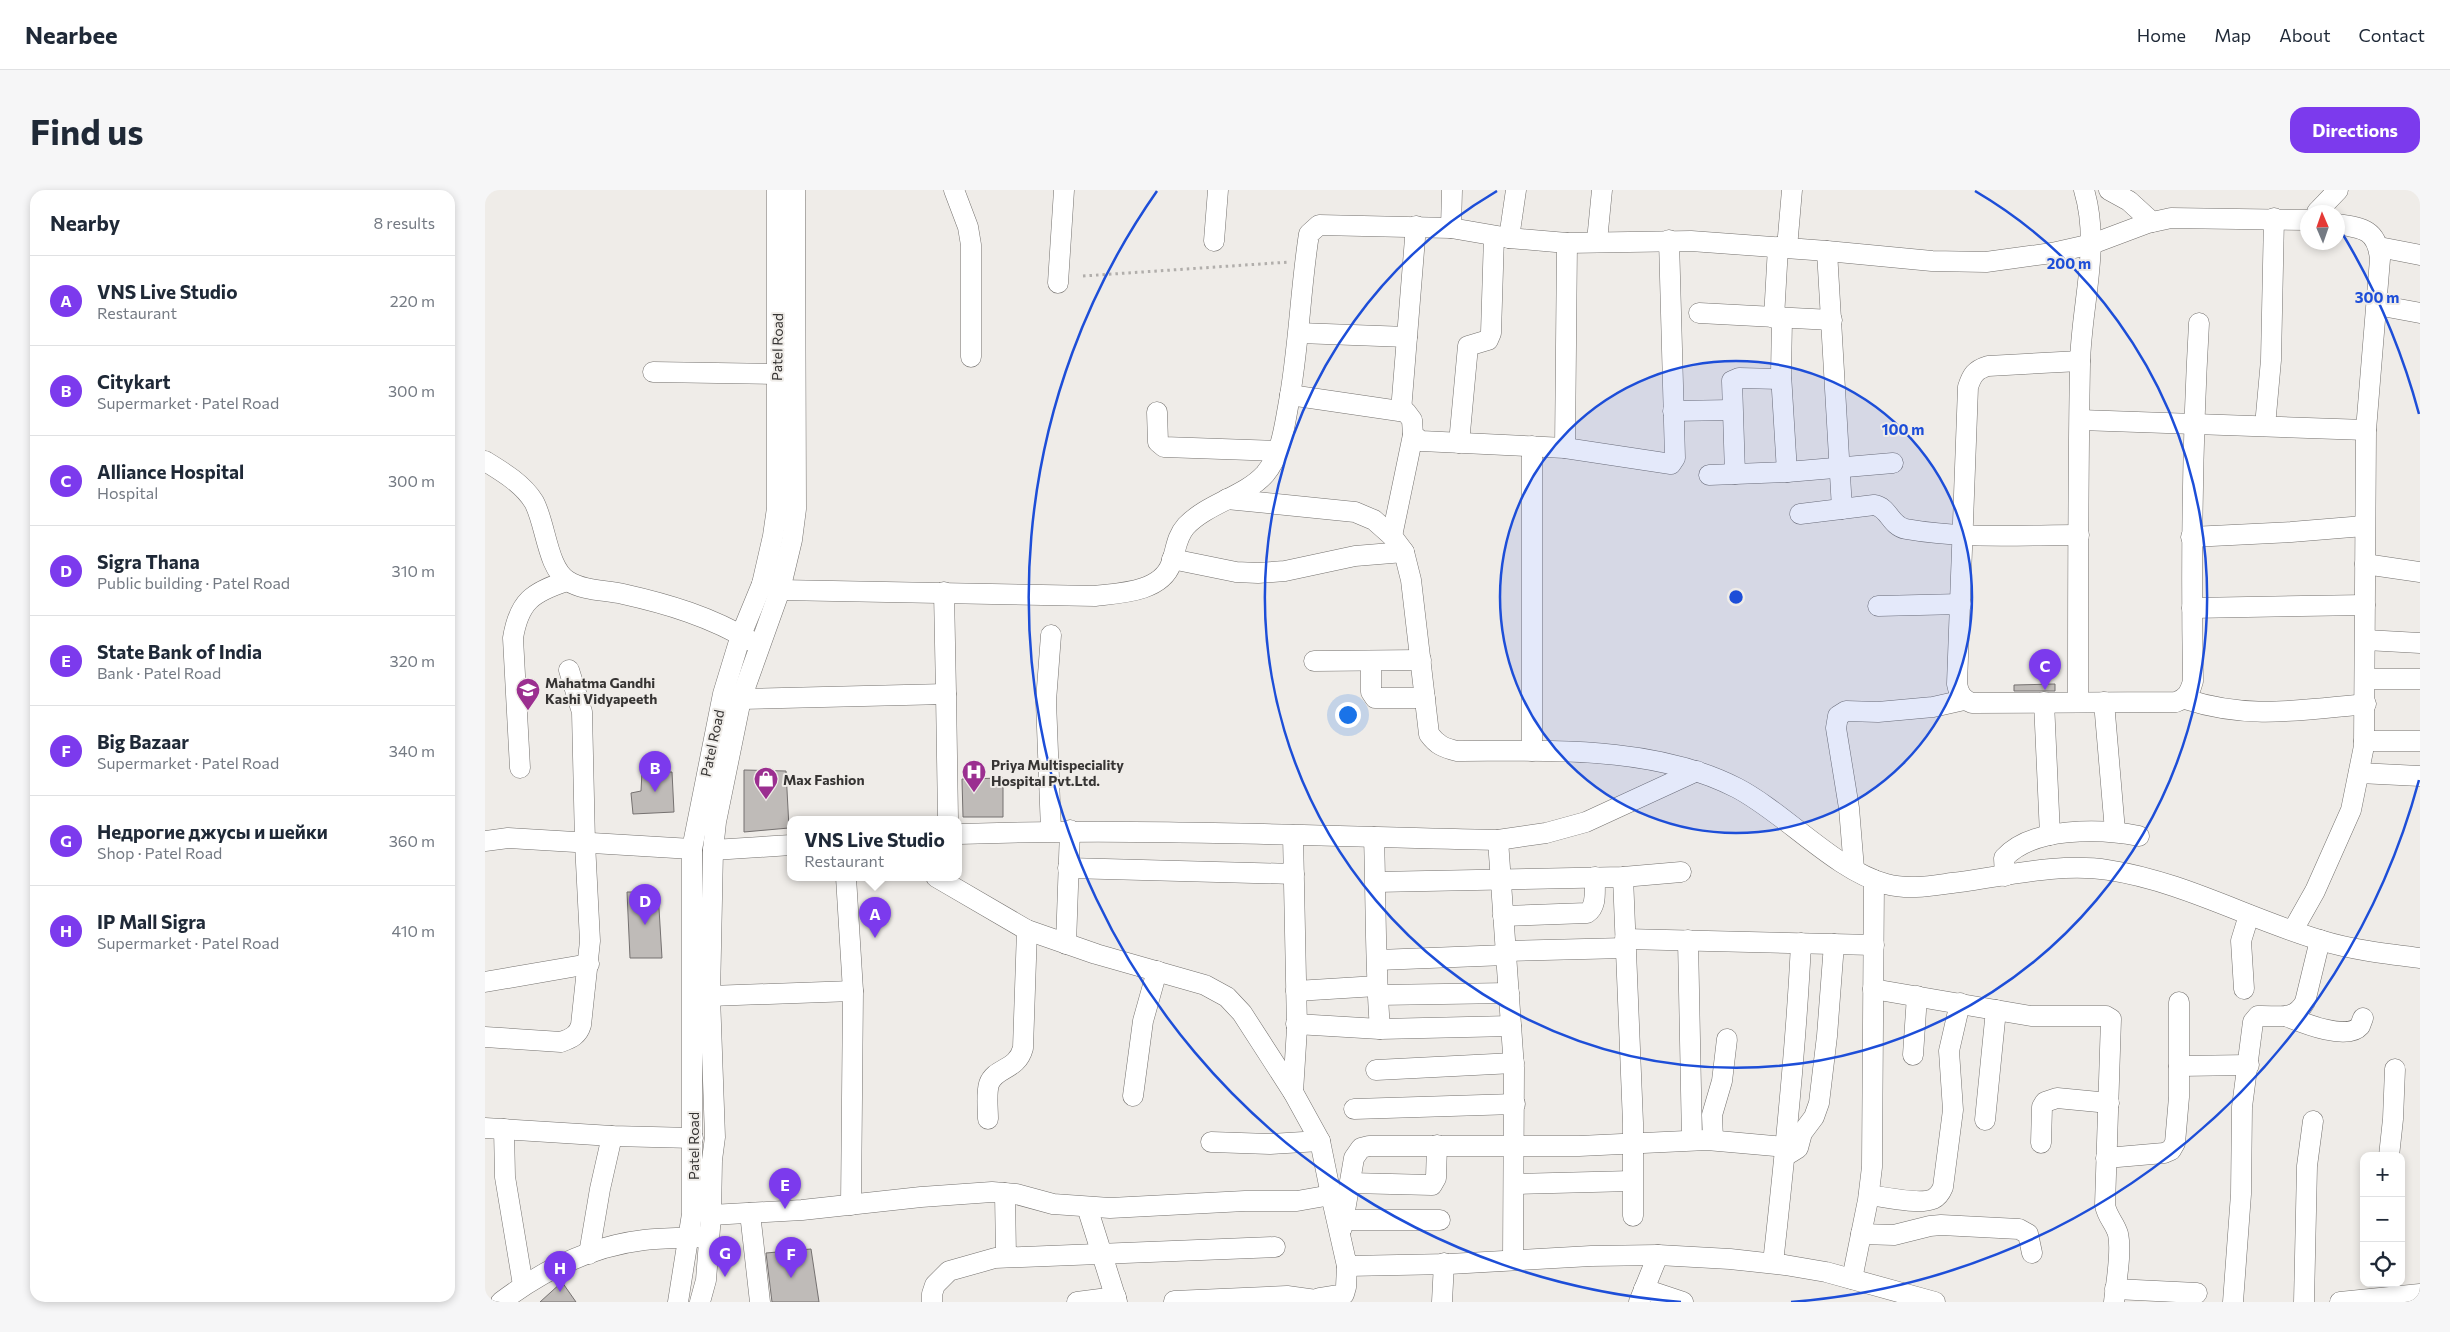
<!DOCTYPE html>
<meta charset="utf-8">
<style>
body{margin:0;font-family:Commissioner,sans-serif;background:#f6f6f7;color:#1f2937}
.controls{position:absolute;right:15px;bottom:15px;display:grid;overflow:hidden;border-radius:10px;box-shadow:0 2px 8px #0003}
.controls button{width:45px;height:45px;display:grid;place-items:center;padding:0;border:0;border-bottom:1px solid #e0e1e3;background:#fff;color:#1f2937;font:25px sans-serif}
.compass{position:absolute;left:1815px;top:15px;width:45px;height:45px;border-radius:50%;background:#fff;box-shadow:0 2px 8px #0003;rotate:358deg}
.you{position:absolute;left:862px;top:524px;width:18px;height:18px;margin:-12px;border:4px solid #fff;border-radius:50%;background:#1a73e8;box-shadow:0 0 0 8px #1a73e833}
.badge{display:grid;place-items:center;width:32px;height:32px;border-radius:50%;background:#7c3aed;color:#fff;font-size:16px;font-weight:700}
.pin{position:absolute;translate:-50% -41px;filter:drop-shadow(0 1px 2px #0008)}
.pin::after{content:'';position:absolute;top:26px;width:18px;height:15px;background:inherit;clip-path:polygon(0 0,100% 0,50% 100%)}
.popup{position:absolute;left:302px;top:626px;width:175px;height:65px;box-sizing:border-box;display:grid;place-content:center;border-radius:10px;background:#fff;filter:drop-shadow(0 1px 4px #0005);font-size:16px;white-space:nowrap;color:#747a83}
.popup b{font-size:19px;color:#1f2937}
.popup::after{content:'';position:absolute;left:50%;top:100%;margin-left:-10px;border:10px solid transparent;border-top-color:#fff}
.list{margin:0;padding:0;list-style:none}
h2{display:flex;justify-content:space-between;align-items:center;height:65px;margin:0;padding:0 20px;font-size:21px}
h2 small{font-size:16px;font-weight:400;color:#747a83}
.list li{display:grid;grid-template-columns:32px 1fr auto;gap:15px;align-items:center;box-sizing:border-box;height:90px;padding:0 20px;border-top:1px solid #e0e1e3}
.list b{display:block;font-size:19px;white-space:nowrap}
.list p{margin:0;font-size:16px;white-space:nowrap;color:#747a83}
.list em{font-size:16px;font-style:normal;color:#747a83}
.icon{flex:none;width:28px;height:28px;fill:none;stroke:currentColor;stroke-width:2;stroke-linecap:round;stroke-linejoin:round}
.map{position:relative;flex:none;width:1935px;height:1112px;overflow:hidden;border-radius:15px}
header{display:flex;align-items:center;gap:30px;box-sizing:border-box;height:70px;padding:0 25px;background:#fff;border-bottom:1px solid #e0e1e3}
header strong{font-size:24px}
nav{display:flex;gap:28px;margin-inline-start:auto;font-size:18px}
.intro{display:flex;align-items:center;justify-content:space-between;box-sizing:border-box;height:120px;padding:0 30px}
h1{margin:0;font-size:35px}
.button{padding:12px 22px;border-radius:15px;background:#7c3aed;color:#fff;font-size:18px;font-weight:700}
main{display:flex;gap:30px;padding:0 30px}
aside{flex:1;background:#fff;border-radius:15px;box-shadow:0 2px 8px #0003}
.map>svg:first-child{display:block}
</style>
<header>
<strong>Nearbee</strong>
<nav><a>Home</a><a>Map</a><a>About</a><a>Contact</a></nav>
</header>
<div class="intro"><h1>Find us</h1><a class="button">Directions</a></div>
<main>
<aside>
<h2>Nearby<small>8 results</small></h2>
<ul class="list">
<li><span class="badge">A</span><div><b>VNS Live Studio</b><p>Restaurant</p></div><em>220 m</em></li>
<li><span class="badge">B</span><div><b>Citykart</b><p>Supermarket · Patel Road</p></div><em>300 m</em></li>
<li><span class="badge">C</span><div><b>Alliance Hospital</b><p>Hospital</p></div><em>300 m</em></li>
<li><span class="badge">D</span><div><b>Sigra Thana</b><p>Public building · Patel Road</p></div><em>310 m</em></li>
<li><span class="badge">E</span><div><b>State Bank of India</b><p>Bank · Patel Road</p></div><em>320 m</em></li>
<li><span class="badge">F</span><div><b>Big Bazaar</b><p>Supermarket · Patel Road</p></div><em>340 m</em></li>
<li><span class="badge">G</span><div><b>Недрогие джусы и шейки</b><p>Shop · Patel Road</p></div><em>360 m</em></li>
<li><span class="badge">H</span><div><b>IP Mall Sigra</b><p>Supermarket · Patel Road</p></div><em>410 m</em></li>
</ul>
</aside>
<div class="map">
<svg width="1935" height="1112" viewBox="0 0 1935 1112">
<rect width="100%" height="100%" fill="#efece8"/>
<!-- building -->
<g fill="#bfbbb8" stroke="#757170">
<polygon points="1570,494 1570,501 1529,501 1529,495"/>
<polygon points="259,580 301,581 304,638 259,642"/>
<polygon points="157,582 187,582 189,622 148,624 146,603 156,601"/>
<polygon points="518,588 518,627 478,627 477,589"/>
<polygon points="142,702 173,702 177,768 145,768"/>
<polygon points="326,1059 334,1112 287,1112 281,1063"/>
<polygon points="77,1092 91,1112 55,1112"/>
</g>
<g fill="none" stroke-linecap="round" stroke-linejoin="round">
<defs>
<g id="minor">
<polyline points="469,0 483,37 486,55 486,167"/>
<polyline points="1624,0 1644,11 1667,32"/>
<polyline points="1832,22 1853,0"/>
<polyline points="966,38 967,0"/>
<polyline points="1024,48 1031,0"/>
<polyline points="729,51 733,0"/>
<polyline points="1112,51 1117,0"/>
<polyline points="1894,57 1935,65"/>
<polyline points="1302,58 1307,0"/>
<polyline points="1342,61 1357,319"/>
<polyline points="573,93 579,0"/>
<polyline points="1892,115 1935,123"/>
<polyline points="1214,123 1347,130"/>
<polyline points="1289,128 1293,57"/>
<polyline points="1297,129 1296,184 1302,282"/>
<polyline points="814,143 922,147"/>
<path d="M1595,171L1503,176C1490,180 1487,185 1483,197L1472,494C1474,504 1477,509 1487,513L1691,512C1702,508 1705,502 1708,491C1706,371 1707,253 1714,133"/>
<polyline points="168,182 292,184"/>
<polyline points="805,205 921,222 927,230 928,245 936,251 1080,258 1186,274 1190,268 1184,50"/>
<polyline points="916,221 931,36"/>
<polyline points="1188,221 1247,220"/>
<polyline points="672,222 673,252 679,257 793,261"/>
<polyline points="1595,230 1881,240"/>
<polyline points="1780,236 1786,170 1789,28"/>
<polyline points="974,253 983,156 1003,150 1006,143 1009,46"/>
<polyline points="1080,258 1082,53"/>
<path d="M0,271C18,282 38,294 49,312C61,334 62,378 83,391C99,401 120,400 138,404C183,414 226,427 266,451"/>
<polyline points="1250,284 1247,191 1254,188 1296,189"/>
<polyline points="1224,285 1302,282 1408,273"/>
<path d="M742,309L870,322L889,330L907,346L919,362L926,390L944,544C952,555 959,558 972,561C1064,561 1168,555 1252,598C1300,623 1350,680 1401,694C1423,700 1445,696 1467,693C1516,687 1574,672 1623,680C1697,691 1764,729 1835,750C1867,760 1902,764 1935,768"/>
<path d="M1315,324L1389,315C1404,317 1405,336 1421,339C1477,349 1537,345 1594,345"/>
<polyline points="907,346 928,245"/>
<polyline points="1706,347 1806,342 1879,336"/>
<polyline points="687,369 751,382 773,383 800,381 870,366 919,362"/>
<polyline points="1880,374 1935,382"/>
<path d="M277,394L295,400L610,406C635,403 676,402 686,374C691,361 691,347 701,336C723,313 759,307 780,284C796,265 799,239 803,217C814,159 815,101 824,44L834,35L966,38L1024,48L1082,53L1206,51L1342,61L1447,71L1501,72L1567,63L1607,54L1663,33L1686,28L1822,30"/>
<polyline points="459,402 461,504"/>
<polyline points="1393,416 1476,414"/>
<polyline points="1707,418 1880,415"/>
<polyline points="1881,450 1935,453"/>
<polyline points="829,471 936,470"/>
<polyline points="886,471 886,502 890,508 940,508"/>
<polyline points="1881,489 1935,489"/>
<polyline points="244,505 256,509 461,504 463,629"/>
<path d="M1700,509C1764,530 1815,520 1881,514"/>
<polyline points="1559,512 1565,645"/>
<path d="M1593,512C1593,399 1593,286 1595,174C1596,115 1616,57 1599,0"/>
<polyline points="1619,512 1630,641"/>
<polyline points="1879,551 1935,551"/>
<polyline points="1047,561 1047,256"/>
<path d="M35,578L28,448C34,411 48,402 82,391"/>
<polyline points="1874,583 1935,586"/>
<polyline points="566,640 561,511 566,445"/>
<path d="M474,644C653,638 833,646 1013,650L1061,643L1101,632L1212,581"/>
<path d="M889,647C891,711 890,775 895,839"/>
<polyline points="1013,650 1029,878 1028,1070"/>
<polyline points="0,651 23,648 207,659"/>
<polyline points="228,660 306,655"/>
<polyline points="583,678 809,684"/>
<polyline points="1369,679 1364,618 1351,538 1353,526 1361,521 1393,522 1448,517 1479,510"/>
<path d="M1520,686L1519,668C1547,637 1615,638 1654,646"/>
<polyline points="361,687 368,801 366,1015"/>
<polyline points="451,687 542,740 611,764 720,795 742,807 757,823 808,902 835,951 846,1005"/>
<polyline points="1138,687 1148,933 1148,1026"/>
<polyline points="891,692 1138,687 1196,682"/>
<path d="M1018,726L1102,723C1113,716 1109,699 1110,687"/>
<path d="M1808,740L1830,701L1866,620L1879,556L1881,240L1895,69C1892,40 1879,38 1852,34"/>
<polyline points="1140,749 1389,755"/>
<polyline points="1203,750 1207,950"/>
<polyline points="581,754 585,640"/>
<polyline points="1021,761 1140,758"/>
<polyline points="893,770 1021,765"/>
<polyline points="0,792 104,774"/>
<path d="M1388,799L1546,826H1621L1626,829L1620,1015C1622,1027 1630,1033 1633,1044C1637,1062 1631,1093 1629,1112"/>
<polyline points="1759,799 1756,751 1764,725"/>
<polyline points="811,801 892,796"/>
<polyline points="893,805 1024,803"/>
<polyline points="225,806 368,801"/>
<path d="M1803,827C1818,833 1862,851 1875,836L1878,828"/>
<polyline points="811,834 895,839 1026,836"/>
<path d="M0,847L76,852C87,848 93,845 96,835L105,751L100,653L97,522L84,480"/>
<polyline points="1428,865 1432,806"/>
<polyline points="1694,876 1764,875"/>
<polyline points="891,880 1029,873"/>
<polyline points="808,902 812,838 808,645"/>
<polyline points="648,906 658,831 672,781"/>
<polyline points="869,919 1030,914"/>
<path d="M503,929C503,919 501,904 504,894C510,877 532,881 538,858L542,740"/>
<polyline points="1500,930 1511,820"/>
<polyline points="0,938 127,946 208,948"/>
<polyline points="19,939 20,987 38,1095"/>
<polyline points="1228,950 1227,925 1237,891 1242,849"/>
<polyline points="726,952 785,954 835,951"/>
<polyline points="1556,953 1557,917 1560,912 1572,908 1624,913"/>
<polyline points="1305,963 1313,958 1317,943 1329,927 1334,913 1342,846 1349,754"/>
<polyline points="1904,966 1908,929 1910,879"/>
<polyline points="1621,968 1679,963 1686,960 1690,953 1694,907 1694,812"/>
<polyline points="865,993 947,995 951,988 952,955"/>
<polyline points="1030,994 1147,991"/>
<polyline points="520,1003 521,1067"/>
<path d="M1384,1005C1399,1007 1435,1015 1448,1009C1454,1006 1456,1002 1458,997L1468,920L1464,861L1475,813"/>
<polyline points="602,1017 632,1112"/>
<polyline points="265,1023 275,1112"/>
<polyline points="226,1025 317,1020 436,1007 507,1002 531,1004 568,1014 625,1018 760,1011 812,1011 846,1005 862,1076 964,1074 1106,1066 1173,1065 1245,1069 1300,1075 1341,1082 1450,1112"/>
<polyline points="859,1030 955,1030"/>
<polyline points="857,1038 869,968 876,958 884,956 1094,956 1222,950 1301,957"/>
<polyline points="1376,1044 1409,1045 1445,1036 1456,1035 1534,1039 1543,1044 1547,1063"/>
<polyline points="104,1064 115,999 127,946"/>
<path d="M1288,1073C1300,966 1311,860 1316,753"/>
<polyline points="1367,1089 1383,1010 1387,977 1389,690"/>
<polyline points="1159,1099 1198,1112"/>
<polyline points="1630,1099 1712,1103"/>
<polyline points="689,1111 802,1106 831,1110"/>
<path d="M16,1112C57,1081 107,1056 159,1050C178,1048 197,1048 216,1047"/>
<polyline points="193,1112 207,1024 207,659 238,504 256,445 277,394 288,346 292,318 292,0"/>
<polyline points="215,1112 221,1090 226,1025 227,970 230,947 225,806 228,660 231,632 256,509 295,400 307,350 311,319 310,0"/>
<polyline points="447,1112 447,1104 450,1095 464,1081 510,1068 790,1057"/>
<polyline points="592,1112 631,1107"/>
<polyline points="830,1112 834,1108 859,1104 861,1097 862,1076"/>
<polyline points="957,1112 959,1073"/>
<polyline points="1154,1112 1173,1065"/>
<path d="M1748,1112L1756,1004L1757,917L1768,832L1773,826C1792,825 1809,832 1820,812L1835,750"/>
<polyline points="1819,1112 1822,976 1828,931"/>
<polyline points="1855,1112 1935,1104"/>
</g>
</defs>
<!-- minor casing -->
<use href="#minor" stroke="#74716e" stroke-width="21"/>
<!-- path -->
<polyline stroke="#b1aeab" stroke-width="3" stroke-dasharray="2.5 4" stroke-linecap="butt" points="598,86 805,72"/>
<!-- minor -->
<use href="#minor" stroke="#fff" stroke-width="20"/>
</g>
<!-- distance rings -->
<circle cx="1251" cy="407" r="236" fill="#1d4ed8" fill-opacity=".12"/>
<g fill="none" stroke="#1d4ed8" stroke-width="2.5">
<circle cx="1251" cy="407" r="236"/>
<path d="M1490 1A471 471 0 1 1 1012 1"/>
<path d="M1934 590A707 707 0 0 1 1306 1112M1196 1112A707 707 0 0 1 672 1M1854 38A707 707 0 0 1 1934 224"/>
</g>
<!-- icons -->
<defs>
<symbol id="university-pin" viewBox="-11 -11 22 30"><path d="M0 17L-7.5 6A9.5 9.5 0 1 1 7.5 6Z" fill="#9b2f90" stroke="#efece8"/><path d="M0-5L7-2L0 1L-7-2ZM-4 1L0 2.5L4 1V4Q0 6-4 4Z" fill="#fff"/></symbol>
<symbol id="hospital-pin" viewBox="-11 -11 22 30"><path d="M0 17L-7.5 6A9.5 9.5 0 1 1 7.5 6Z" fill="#9b2f90" stroke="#efece8"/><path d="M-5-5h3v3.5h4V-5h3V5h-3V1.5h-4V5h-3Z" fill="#fff"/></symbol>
<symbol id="shop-pin" viewBox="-11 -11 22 30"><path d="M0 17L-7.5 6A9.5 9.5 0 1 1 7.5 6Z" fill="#9b2f90" stroke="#efece8"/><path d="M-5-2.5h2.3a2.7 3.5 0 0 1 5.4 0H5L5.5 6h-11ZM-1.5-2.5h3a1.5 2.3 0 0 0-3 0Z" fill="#fff"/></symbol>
</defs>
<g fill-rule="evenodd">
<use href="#university-pin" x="29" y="486" width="28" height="38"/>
<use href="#hospital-pin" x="475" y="568" width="28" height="38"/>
<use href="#shop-pin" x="267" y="575" width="28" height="38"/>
</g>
<g text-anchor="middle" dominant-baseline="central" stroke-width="4" stroke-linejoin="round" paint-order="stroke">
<!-- street labels -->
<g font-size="14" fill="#363433" stroke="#efece8">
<text transform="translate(292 157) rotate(-89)">Patel Road</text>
<text transform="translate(227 553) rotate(-78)">Patel Road</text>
<text transform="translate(208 956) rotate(-90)">Patel Road</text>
</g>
<!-- poi labels -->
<g font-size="14" font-weight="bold" fill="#363433" stroke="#efece8" text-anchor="start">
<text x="60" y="492">Mahatma Gandhi<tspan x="60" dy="16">Kashi Vidyapeeth</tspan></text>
<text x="506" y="574">Priya Multispeciality<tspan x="506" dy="16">Hospital Pvt.Ltd.</tspan></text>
<text x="298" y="589">Max Fashion</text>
</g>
</g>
<circle cx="1251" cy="407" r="8" fill="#1d4ed8" stroke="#efece8" stroke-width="2.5"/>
<g font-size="15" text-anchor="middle" font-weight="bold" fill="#1d4ed8" stroke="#efece8" stroke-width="4" stroke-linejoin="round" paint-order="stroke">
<text x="1584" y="79">200 m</text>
<text x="1892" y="113">300 m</text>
<text x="1418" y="245">100 m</text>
</g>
</svg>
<div class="controls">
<button>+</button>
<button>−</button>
<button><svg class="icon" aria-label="locate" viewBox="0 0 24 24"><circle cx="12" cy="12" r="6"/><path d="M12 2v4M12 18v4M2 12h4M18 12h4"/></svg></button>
</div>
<svg class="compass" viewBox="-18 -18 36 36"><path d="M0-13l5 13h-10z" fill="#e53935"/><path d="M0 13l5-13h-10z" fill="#747a83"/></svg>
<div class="you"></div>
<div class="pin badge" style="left:390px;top:748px">A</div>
<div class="popup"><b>VNS Live Studio</b>Restaurant</div>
<div class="pin badge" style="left:170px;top:602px">B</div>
<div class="pin badge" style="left:1560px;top:500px">C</div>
<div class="pin badge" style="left:160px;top:735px">D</div>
<div class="pin badge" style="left:300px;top:1019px">E</div>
<div class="pin badge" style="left:306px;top:1088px">F</div>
<div class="pin badge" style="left:240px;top:1087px">G</div>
<div class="pin badge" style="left:75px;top:1102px">H</div>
</div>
</main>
